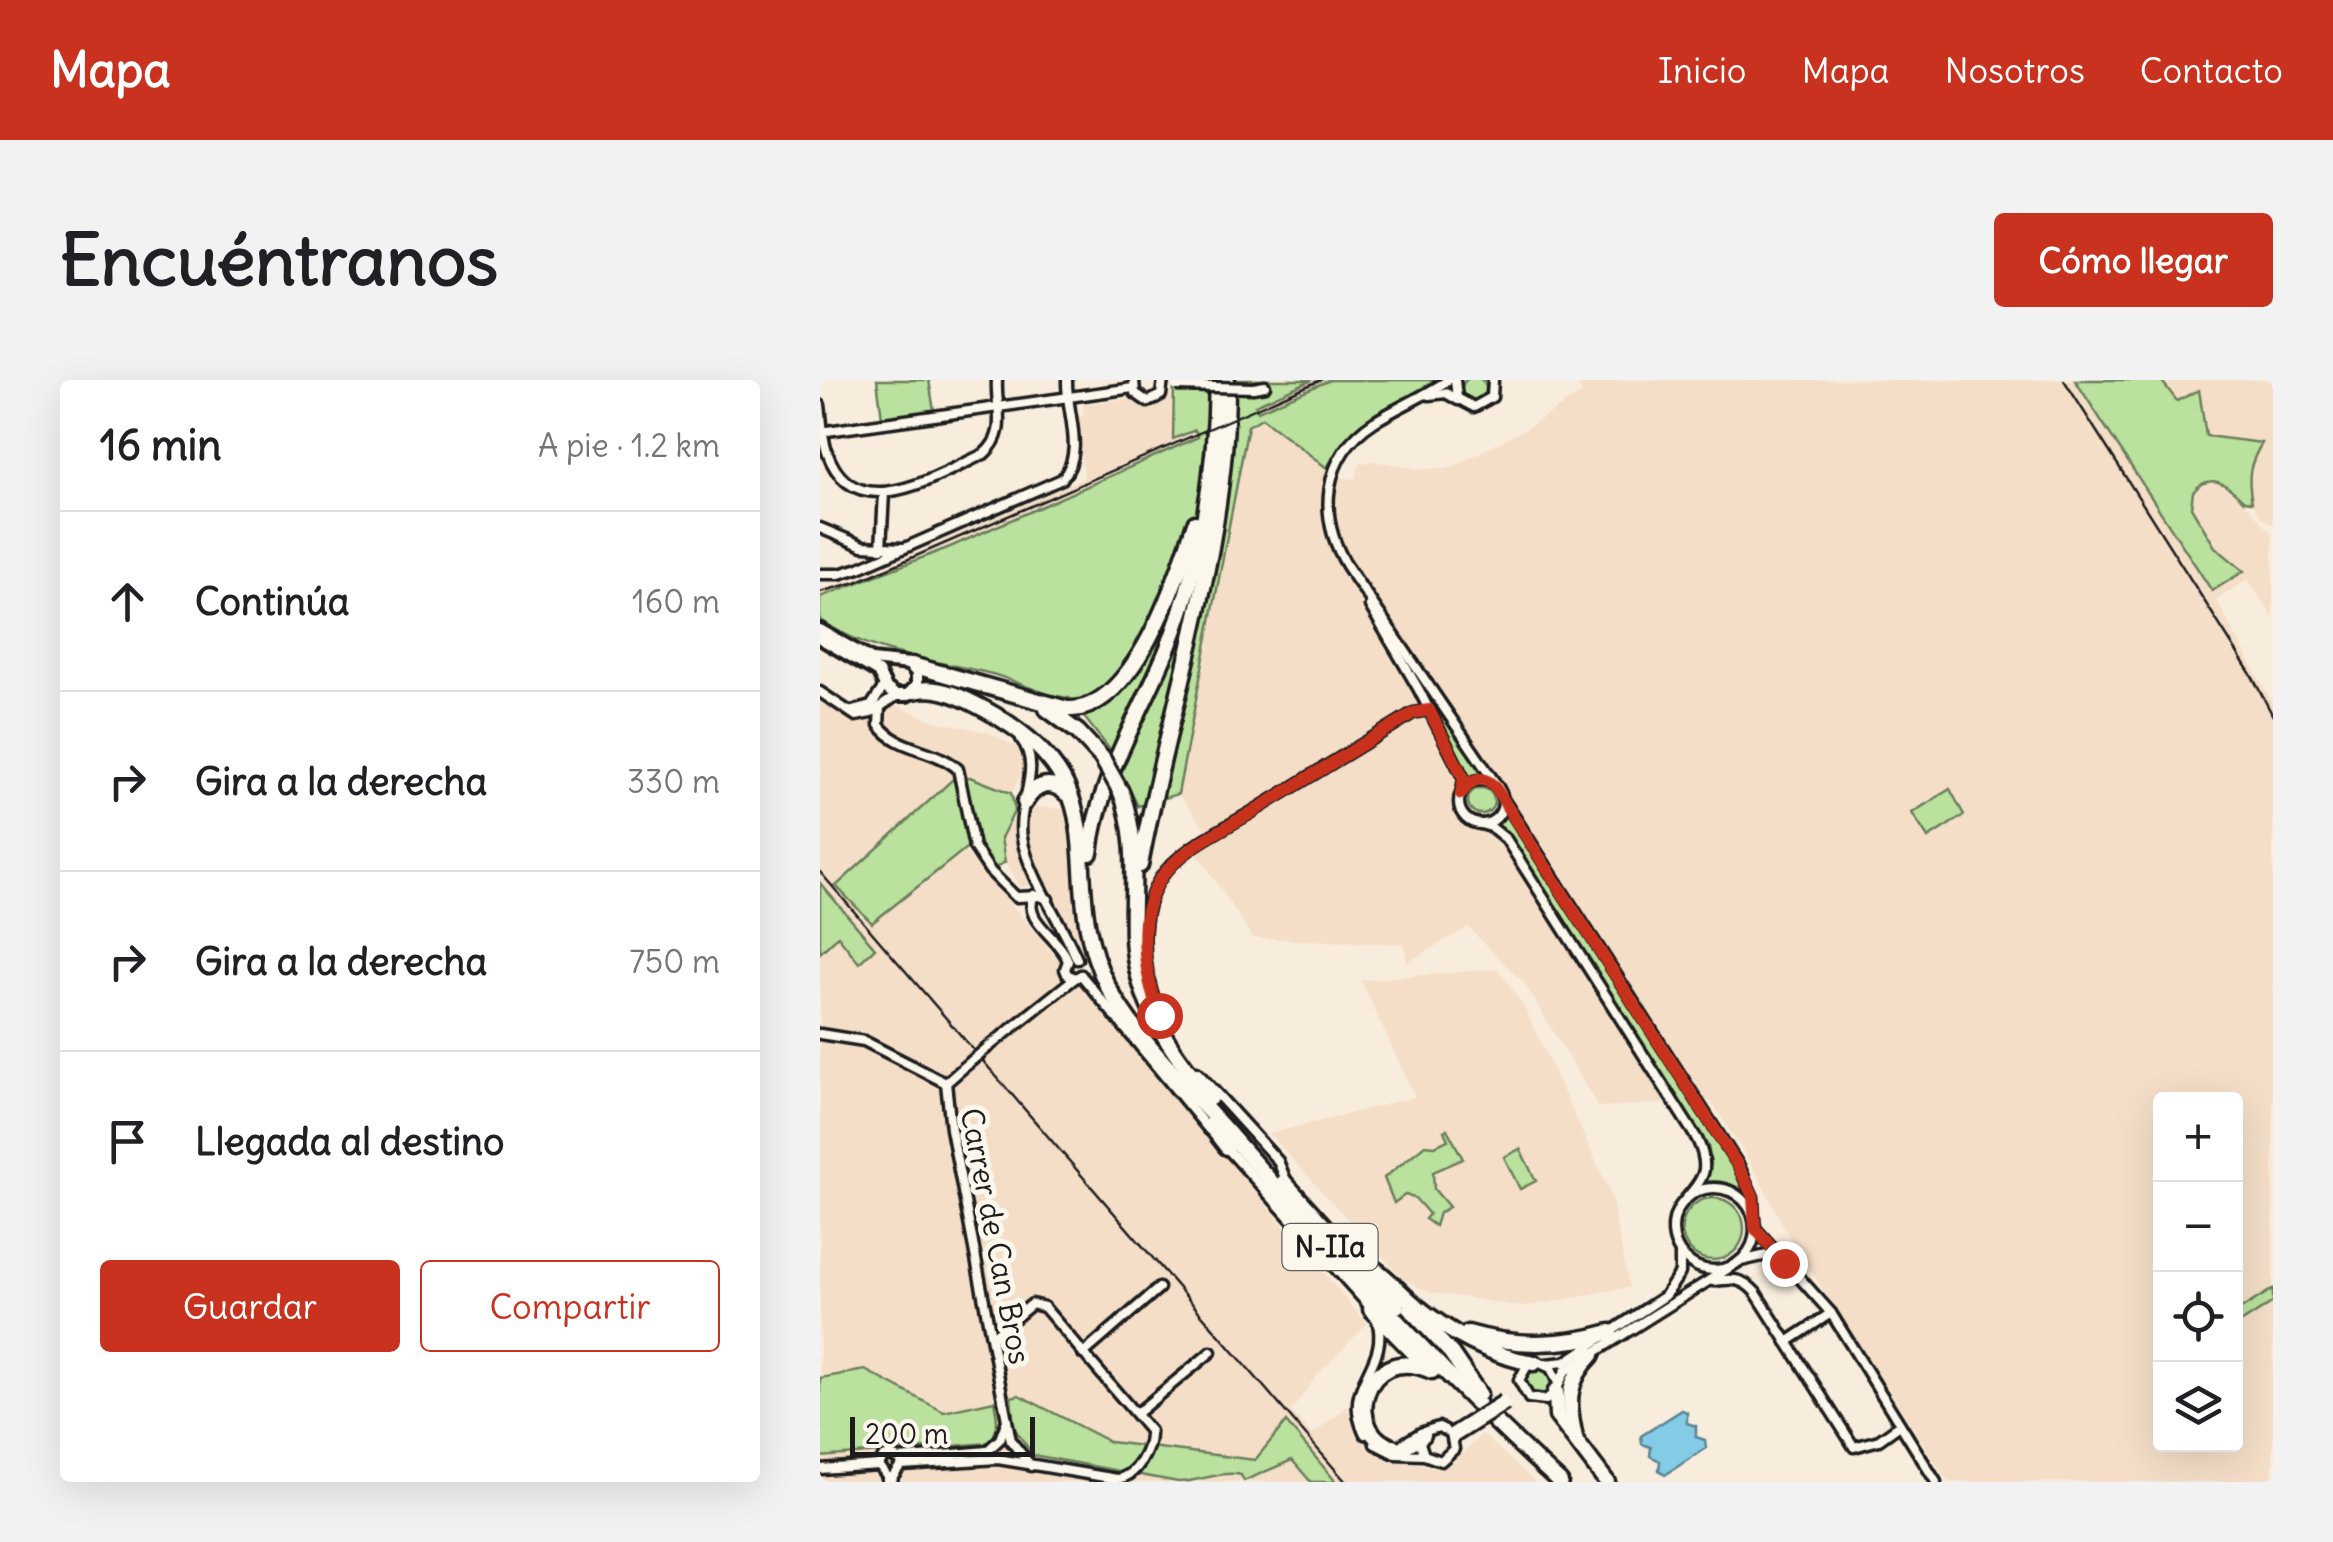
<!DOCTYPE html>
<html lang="es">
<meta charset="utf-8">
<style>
body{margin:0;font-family:Delius,sans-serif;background:#f2f2f2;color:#202124}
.controls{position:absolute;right:30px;bottom:30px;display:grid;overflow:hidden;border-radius:10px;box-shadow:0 10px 40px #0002}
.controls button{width:90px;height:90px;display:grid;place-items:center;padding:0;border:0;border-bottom:2px solid #e0e0e0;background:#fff;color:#202124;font:50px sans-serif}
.scale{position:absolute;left:30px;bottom:25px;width:185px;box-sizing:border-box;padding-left:10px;border:5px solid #1c1c1c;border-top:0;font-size:28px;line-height:35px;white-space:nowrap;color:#1c1c1c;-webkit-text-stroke:8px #fbf7ec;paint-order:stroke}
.stop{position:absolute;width:30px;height:30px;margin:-22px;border:8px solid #c8321e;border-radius:50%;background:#fff}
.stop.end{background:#c8321e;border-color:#fff;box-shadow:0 2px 10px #0008}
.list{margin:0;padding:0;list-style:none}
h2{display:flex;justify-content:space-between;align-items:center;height:130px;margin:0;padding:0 40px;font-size:42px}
h2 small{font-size:32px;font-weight:400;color:#757577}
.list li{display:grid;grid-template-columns:65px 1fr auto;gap:30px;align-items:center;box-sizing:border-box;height:180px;padding:0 40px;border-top:2px solid #e0e0e0}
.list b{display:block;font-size:38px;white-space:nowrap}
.list em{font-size:32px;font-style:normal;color:#757577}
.actions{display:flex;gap:20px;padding:30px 40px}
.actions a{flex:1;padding:22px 0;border:2px solid #c8321e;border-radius:10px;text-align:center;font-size:35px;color:#c8321e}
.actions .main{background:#c8321e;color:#fff}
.icon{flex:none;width:55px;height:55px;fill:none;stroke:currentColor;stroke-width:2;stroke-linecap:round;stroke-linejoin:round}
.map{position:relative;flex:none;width:1453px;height:1102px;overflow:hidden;border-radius:10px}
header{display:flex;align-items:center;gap:60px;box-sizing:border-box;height:140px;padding:0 50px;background:#c8321e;color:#fff}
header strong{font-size:48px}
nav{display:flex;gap:55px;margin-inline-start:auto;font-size:35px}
.intro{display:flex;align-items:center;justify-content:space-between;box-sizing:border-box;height:240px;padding:0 60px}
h1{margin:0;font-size:70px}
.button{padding:25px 45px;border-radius:10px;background:#c8321e;color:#fff;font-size:35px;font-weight:700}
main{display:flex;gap:60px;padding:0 60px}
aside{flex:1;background:#fff;border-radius:10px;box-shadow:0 10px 40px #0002}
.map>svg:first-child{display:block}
</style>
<header>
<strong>Mapa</strong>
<nav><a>Inicio</a><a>Mapa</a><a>Nosotros</a><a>Contacto</a></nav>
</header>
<div class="intro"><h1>Encuéntranos</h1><a class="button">Cómo llegar</a></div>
<main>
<aside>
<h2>16 min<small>A pie · 1.2 km</small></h2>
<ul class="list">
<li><svg class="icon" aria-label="ahead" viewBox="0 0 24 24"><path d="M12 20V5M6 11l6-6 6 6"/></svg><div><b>Continúa</b></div><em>160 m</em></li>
<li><svg class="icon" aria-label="right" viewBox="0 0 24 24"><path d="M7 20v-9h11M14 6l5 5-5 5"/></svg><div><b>Gira a la derecha</b></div><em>330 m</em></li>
<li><svg class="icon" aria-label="right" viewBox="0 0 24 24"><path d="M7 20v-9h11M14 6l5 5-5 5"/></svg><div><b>Gira a la derecha</b></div><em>750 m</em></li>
<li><svg class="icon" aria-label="arrive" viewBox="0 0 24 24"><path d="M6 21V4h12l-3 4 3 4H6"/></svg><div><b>Llegada al destino</b></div></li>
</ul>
<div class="actions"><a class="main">Guardar</a><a>Compartir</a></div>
</aside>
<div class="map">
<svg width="1453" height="1102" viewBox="0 0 1453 1102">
<rect width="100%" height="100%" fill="#f8ecdc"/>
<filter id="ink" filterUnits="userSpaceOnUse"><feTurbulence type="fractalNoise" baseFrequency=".01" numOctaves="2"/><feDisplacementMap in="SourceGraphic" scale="20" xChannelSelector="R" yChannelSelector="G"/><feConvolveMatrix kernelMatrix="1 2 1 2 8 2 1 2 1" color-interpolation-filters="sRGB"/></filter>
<g filter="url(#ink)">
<!-- built -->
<g fill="#f4dec8" fill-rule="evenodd">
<polygon points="492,0 510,0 438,31 435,25"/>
<path d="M756,0H1255L1391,212L1423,191L1395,167L1371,127L1378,105L1398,101L1410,106L1453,155V238L1428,199L1396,220L1453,324V1102H1128L972,862L936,792L891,721L778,727L705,604L648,547L587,583L584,564L433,558L377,473L395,461L358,414L428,46L442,38L520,98L535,99L540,84L554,81L600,89L630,88L709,47L762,13ZM1340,719H1416V1064H1340Z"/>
<polygon points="1341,0 1453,0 1453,145 1441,137 1432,122 1428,100 1430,82 1386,56 1379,11 1356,21"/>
<polygon points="351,12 353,59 375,50 378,57 130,167 0,217 0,209 39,198 264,98 257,36 264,35 263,24 312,18 322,27 334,27 344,22"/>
<polygon points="0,305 20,322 47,330 70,323 114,341 171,353 197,368 206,387 191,413 150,397 52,542 143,469 259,603 547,944 498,994 471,1031 492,1055 527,1027 542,1062 577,1079 611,1087 644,1073 662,1054 715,1102 516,1102 466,1043 435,1080 290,1062 199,1015 194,1048 213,1075 272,1088 358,1102 0,1102 0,1077 168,1063 174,1021 124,1032 45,990 0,998 0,573 17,556 55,568 0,503"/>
<polygon points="209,427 248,429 255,453 255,502 268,578 264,581 212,475 207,456"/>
<polygon points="198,433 197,457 213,503 201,508 185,481 181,458 184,449"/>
<polygon points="678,589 703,625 790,812 809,907 704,927 609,912 583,899 449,754 595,717 541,600"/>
<polygon points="472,1080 492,1102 378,1102 409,1092 422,1095 425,1101"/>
</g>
<!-- green -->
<g fill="#bae19d" stroke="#6b7e5c" stroke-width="2.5">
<circle cx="654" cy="9" r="12"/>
<polygon points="57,0 109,0 114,31 62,38"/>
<path d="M354,0H492L435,25L438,31L510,0H623C578,23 531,41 507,88L442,38L428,46L358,414L318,426L290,370L249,318C220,315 197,300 168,293C109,279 53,275 0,240V217L130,167L378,57L375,50L353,59Z"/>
<path d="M1255,0H1341L1357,21L1379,10L1386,56L1442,63C1429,84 1427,97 1432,122L1424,121C1409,106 1391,90 1373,112L1371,127L1395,167L1424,191L1392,211Z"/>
<polygon points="604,304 665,396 651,399 601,306"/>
<polygon points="150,397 191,413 195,430 181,458 185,482 175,488 155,461 52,543 16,506 132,400"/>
<circle cx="661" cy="421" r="13"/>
<polygon points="1130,409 1144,435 1108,458 1092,433"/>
<path d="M683,434L696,443L921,798L927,814C913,804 903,799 885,802L891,784L888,766L686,451L676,443Z"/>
<polygon points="0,503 55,568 39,583 18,556 0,573"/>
<polygon points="627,749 643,779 613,792 614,809 629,827 619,833 615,846 605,839 609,834 595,818 585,815 574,823 564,798 605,765 615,766 628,760 624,751"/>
<polygon points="700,769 716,801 700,809 684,777"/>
<circle cx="893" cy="849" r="31"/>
<polygon points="1453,909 1453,922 1416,946 1416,932"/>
<circle cx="719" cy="1001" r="14"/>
<path d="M45,990L124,1032L174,1021C177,1038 181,1049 168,1063L0,1077V998Z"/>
<path d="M199,1015L290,1062L435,1080L466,1042L516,1102H491L472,1080L424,1101L421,1095C401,1090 380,1102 358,1102L213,1075L194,1048L191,1017Z"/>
</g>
<!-- water -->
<polygon fill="#84cbe5" stroke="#5a8595" stroke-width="2.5" points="862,1030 867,1032 867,1043 876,1046 876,1057 885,1060 886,1068 845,1095 839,1090 840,1081 830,1076 831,1067 822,1064 821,1056"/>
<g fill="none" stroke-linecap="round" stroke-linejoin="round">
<defs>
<g id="street">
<polyline points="314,0 315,13 328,22 341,15 343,0"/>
<path d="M628,0C605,16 578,27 554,42C502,76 497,136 527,186L678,407"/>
<polyline points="635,0 637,18 654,27 672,17 673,0"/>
<polyline points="433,8 445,6"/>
<polyline points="609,15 626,13 638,20"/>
<path d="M0,25C2,40 2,57 7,72C34,149 117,95 164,74C189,52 175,28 177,0"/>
<polyline points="0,52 313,8"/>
<polyline points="0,148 43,166 83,168"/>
<polyline points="61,168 64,113"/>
<path d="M0,194H19L39,188L242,99C266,71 246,33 247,0"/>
<polyline points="550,226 599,310 644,399 641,414"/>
<polyline points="0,312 36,336 51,333 76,316"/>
<path d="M60,327L59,345C78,371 115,368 138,389L154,467L170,491L196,517L219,516L228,519"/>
<polyline points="32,331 51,326 65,305"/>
<path d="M201,359C224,389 196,424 202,458C209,497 241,541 257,579"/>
<circle cx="661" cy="422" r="22"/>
<polyline points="683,419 919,786 933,817 934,840"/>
<path d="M657,443L671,447L686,459L877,759C891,789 884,798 864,821"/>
<path d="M214,515C201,541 240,557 248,581L245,589L247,594L255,598L261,595"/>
<polyline points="261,595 389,750"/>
<path d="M336,626C323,588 317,535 340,499C359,469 402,450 432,432C482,401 532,371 582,340L593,333L609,330"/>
<polyline points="0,654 44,661 126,703"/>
<polyline points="167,668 255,598"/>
<polyline points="143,688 126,703 131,749 191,1061 211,1086"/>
<polyline points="377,692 458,781 468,805"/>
<polyline points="406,767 551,928"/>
<circle cx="894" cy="849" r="41"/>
<polyline points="935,848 1011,933 1116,1102"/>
<polyline points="921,881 947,875 960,881"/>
<path d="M893,901C912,899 922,897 936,913L1034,1067L1059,1060L1080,1045"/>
<polyline points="967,962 1011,933"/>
<polyline points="263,974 339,908"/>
<polyline points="726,984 745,982 845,916 860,893 860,874"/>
<polyline points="738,1003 731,988 718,982 707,986 699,1000 709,1018 726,1020 736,1011 745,991 912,886"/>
<polyline points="317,1033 391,972"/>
<path d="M545,1054C519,1005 571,986 557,940"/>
<polyline points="555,1064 575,1074 604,1075 621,1081 634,1069 631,1053 619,1047 606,1051 600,1063 604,1075"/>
<polyline points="59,1085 67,1096 67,1102"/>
<polyline points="0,1089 59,1085 63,1077 69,1075 79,1079 167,1071 180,1059 186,1043"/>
<path d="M72,1102L73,1096L81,1085L178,1079L297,1099C317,1097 331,1069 330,1051L224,927L212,924L172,957"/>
</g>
<polyline id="secondary" points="0,250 52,280 89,284 97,293 97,307 87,315 75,315 66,308 58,292 0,258"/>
<g id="highway">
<path d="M92,285L247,329C314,333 358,195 375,143"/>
<path d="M94,311C118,304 146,319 166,330C310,409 231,494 287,605C316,661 370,709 412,757C516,876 622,996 740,1102"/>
<polyline points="227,329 258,352 282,378"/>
<path d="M301,412C320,461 311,509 313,559C317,624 350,670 390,718"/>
<path d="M205,422C216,403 232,399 248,415"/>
<path d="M270,473C278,398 322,333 349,265C382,181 396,89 397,0"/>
<path d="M320,485C350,323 408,167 407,0"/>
<polyline points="390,745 407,767"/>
<polyline points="464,802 577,926"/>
<path d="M547,884C565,894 579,912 595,925C628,952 672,977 714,983"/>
<polyline points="551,929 603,982"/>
<polyline points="590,929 631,973 659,1014"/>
<path d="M648,953C696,967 743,966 790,952"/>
<polyline points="736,1011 737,1036 787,1102"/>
<path d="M603,1055L580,1069C519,1059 541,959 612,991"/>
<path d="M755,1057C747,1023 746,1001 772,975"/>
</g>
</defs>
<!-- street casing -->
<use href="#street" stroke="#1c1c1c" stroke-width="15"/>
<!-- secondary casing -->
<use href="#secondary" stroke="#1c1c1c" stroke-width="18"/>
<!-- highway casing -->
<use href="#highway" stroke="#1c1c1c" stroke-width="21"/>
<!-- street -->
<use href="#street" stroke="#fbf7ec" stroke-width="8"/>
<!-- secondary -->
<use href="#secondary" stroke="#fbf7ec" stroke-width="10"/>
<!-- highway -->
<use href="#highway" stroke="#fbf7ec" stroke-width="14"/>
<!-- rail -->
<g stroke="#1c1c1c" stroke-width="2.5">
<polyline points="1244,0 1432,296 1453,336"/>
<polyline points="0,212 36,202 501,0"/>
<polyline points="0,492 526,1102"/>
</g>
<defs>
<g id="street-bridge">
<polyline points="356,6 433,8"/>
<polyline points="143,688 167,668"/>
<polyline points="631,1053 683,1020"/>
<polyline points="634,1058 686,1025"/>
</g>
<polyline id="highway-bridge" points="282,378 301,412"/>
</defs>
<!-- street-bridge casing -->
<use href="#street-bridge" stroke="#1c1c1c" stroke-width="15" stroke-linecap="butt"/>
<!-- highway-bridge casing -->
<use href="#highway-bridge" stroke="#1c1c1c" stroke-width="21" stroke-linecap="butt"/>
<!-- street-bridge -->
<use href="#street-bridge" stroke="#fbf7ec" stroke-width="8"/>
<!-- highway-bridge -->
<use href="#highway-bridge" stroke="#fbf7ec" stroke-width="14"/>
</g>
</g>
<g fill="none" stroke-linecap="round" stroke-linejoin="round" filter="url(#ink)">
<!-- route -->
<path stroke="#c8321e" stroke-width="12" d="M339,635C325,594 315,540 339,501C358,470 401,451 431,433C481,402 531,371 582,340L593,333L609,330L644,399L641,414C661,384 676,405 687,427L918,786L933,816L935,848L964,883"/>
</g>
<g text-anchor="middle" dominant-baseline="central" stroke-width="10" stroke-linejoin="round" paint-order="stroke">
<!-- shield labels -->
<rect fill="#fbf7ec" stroke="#5f5e5a" stroke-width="2.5" x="462.5" y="844" width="95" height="46" rx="8"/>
<g font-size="28" font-weight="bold" fill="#1c1c1c">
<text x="510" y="867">N-IIa</text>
</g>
<!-- street labels -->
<g font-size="30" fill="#1c1c1c" stroke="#fbf7ec">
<text transform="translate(176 856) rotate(79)">Carrer de Can Bros</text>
</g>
</g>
</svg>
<div class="controls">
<button>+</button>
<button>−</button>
<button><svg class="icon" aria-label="locate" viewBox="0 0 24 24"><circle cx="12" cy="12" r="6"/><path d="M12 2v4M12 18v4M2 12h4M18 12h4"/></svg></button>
<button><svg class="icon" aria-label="layers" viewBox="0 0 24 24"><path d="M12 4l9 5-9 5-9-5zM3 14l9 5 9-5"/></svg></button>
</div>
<div class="scale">200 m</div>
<div class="stop" style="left:339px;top:635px"></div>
<div class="stop end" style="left:964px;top:883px"></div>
</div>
</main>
